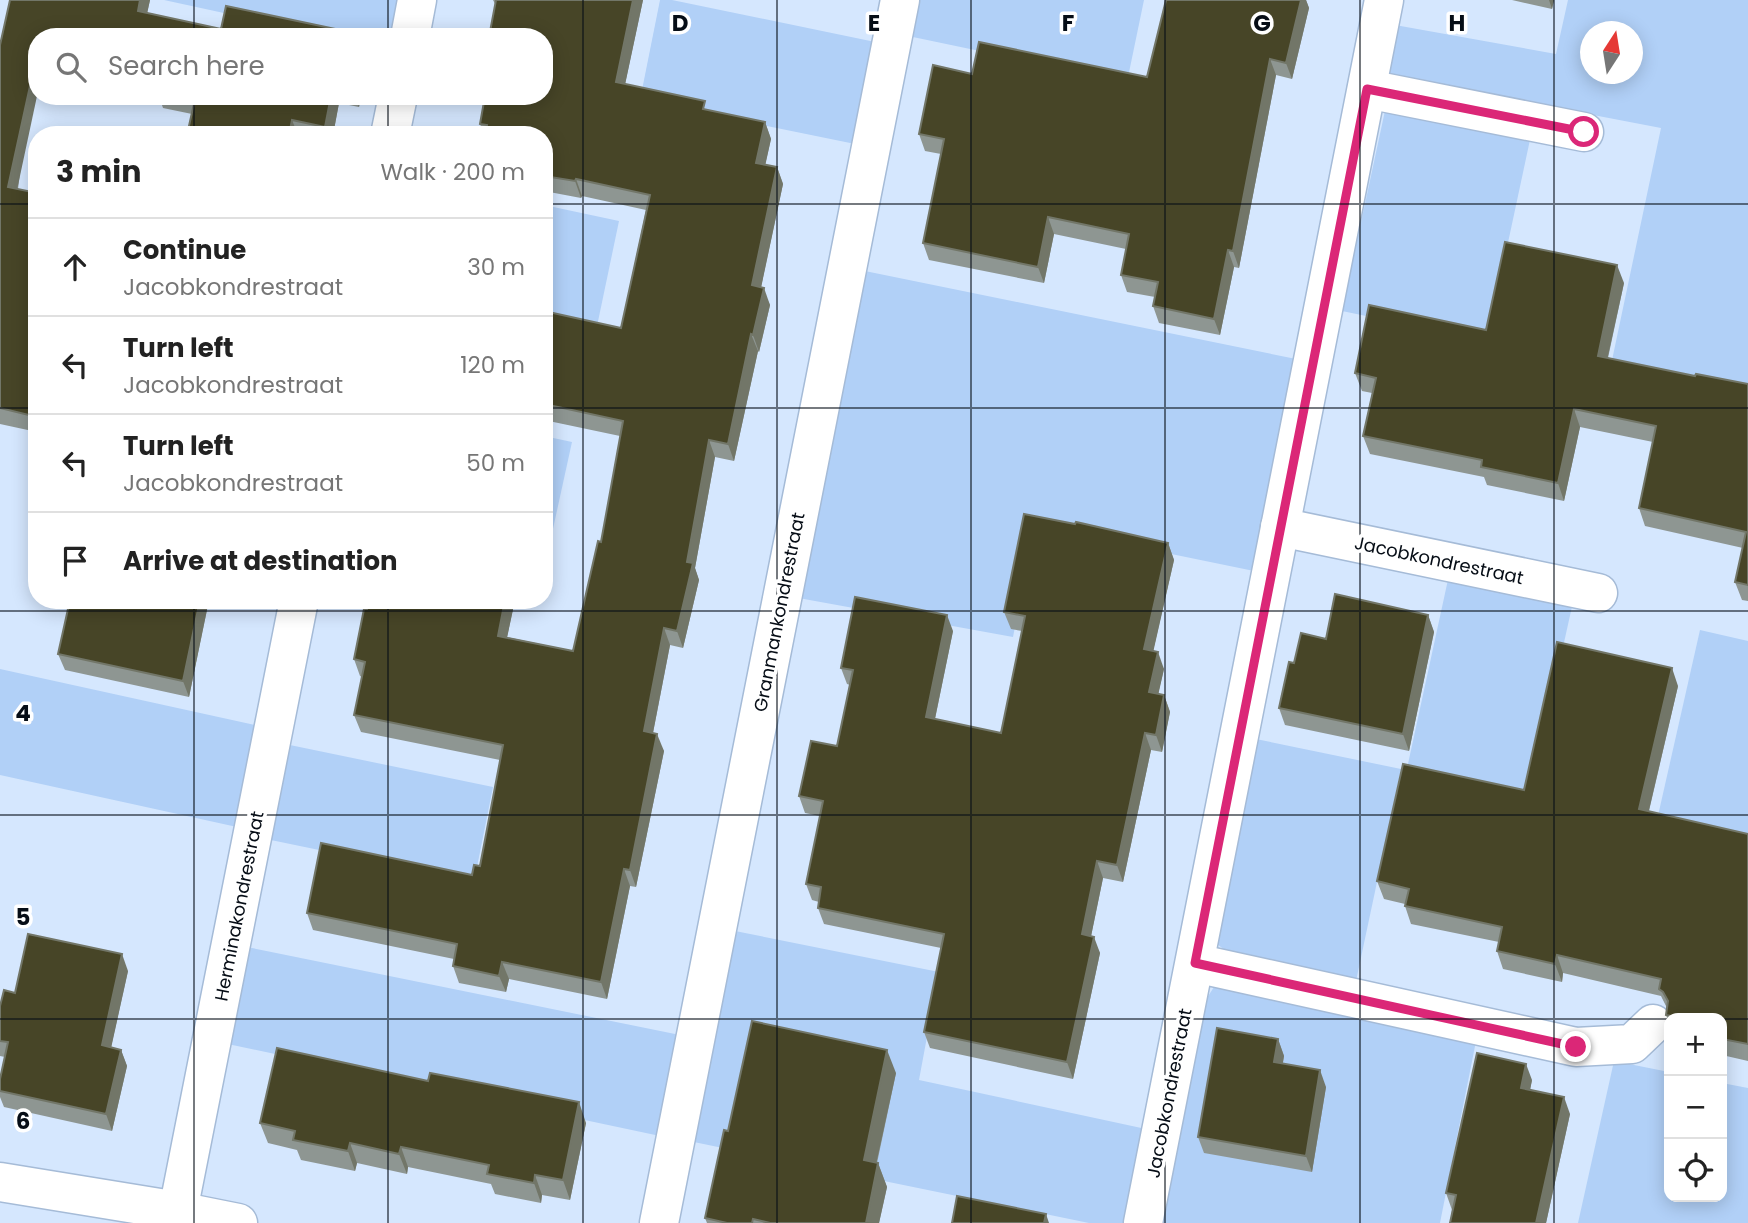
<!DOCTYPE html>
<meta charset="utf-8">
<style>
body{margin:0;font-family:Poppins,sans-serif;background:#f2f2f2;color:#222}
.controls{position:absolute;right:21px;bottom:21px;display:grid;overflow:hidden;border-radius:14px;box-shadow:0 4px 18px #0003}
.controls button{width:63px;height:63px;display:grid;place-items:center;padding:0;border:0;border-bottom:2px solid #e0e0e0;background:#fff;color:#222;font:35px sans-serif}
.compass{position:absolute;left:1580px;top:21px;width:63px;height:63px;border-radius:50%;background:#fff;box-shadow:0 4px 18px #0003;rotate:12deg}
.stop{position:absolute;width:21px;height:21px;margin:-16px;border:5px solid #db2777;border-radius:50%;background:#fff}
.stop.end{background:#db2777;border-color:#fff;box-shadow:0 2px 7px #0008}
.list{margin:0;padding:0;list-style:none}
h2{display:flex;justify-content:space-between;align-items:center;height:91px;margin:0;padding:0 28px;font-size:30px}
h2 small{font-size:23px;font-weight:400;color:#767676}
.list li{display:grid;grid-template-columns:46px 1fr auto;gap:21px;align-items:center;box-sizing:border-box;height:98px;padding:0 28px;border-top:2px solid #e0e0e0}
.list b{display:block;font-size:26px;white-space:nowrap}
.list p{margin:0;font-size:23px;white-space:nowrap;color:#767676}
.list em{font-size:23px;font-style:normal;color:#767676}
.icon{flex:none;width:38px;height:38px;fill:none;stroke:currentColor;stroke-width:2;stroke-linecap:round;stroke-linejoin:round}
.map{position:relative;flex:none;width:1748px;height:1223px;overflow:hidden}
.search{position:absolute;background:#fff;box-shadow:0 4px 18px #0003;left:28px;top:28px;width:525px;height:77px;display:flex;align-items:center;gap:18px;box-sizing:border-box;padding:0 24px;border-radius:28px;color:#767676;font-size:26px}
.panel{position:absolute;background:#fff;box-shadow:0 4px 18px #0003;left:28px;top:126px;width:525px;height:483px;border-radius:28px}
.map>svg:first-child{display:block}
</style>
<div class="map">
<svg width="1748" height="1223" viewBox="0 0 1748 1223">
<rect width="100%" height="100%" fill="#d5e7fe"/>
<!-- green -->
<g fill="#b1d0f7" fill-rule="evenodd">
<polygon points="164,0 406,0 399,37 334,37"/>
<polygon points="660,0 672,0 880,43 860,145 640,100"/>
<polygon points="916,0 1144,0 1127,82 908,36"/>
<path d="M1568,0H1748V394L1611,365L1661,128L1384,75L1395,25L1556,54ZM1590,32H1632V74H1590Z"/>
<polygon points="1386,106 1531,135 1487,341 1342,311"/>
<polygon points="544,205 619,221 596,331 544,320"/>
<polygon points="860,270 1296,359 1254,571 1035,526 1013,637 793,597"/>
<polygon points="544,436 572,442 549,547 544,546"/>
<polygon points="1449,575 1573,602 1529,800 1406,773"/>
<polygon points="1700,630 1748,641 1748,849 1655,829"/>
<polygon points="0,669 259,726 237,827 0,775"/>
<polygon points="1251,738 1401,769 1356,981 1230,954 1217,944"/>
<polygon points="285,744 493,787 474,882 266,839"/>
<polygon points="730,930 939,972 919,1080 1146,1129 1127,1223 1089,1223 689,1141"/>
<polygon points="242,946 680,1035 660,1136 223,1043"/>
<polygon points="1232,981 1477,1036 1440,1223 1155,1223 1203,1004 1214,987"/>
<polygon points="1614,1061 1669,1072 1669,1197 1722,1197 1722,1083 1748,1088 1748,1223 1578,1223"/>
</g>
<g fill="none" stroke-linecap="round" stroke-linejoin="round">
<defs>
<g id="minor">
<polyline points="410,37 417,0"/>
<polyline points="1367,89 1584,132"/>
<polyline points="390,135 398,96"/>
<polyline points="1280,527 1598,593"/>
<polyline points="1195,963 1576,1047 1632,1044 1653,1024"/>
<polyline points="0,1182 178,1211 238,1223"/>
<polyline points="178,1211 299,600"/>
<polyline points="659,1223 900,0"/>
<polyline points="1143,1223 1384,0"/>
</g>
</defs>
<!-- minor casing -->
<use href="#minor" stroke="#a5bbd7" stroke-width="41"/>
<!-- minor -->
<use href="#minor" stroke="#fff" stroke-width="38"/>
</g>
<!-- wall -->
<g fill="#8e9692">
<polygon points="10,0 150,0 147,13 221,29 364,35 365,37 37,37 18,189 37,193 37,432 0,424 0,45"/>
<polygon points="493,0 643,0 625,84 708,110 765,122 771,139 765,165 777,167 783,184 761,287 770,305 759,352 758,351 734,461 715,457 695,568 699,580 683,648 670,645 653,733 664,751 636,887 630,886 607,999 509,979 506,992 459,983 453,966 454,959 313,930 307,913 472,875 480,866 500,760 361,732 354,715 362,677 360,676 354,659 367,609 515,600 507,637 573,651 601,542 620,436 544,420 544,311 621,328 646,210 582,196 581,198 544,191 544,135 484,135 480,124 544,96"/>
<polygon points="1166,0 1306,0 1309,8 1292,79 1276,75 1239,268 1234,267 1220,335 1159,323 1153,306 1155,297 1127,292 1121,275 1126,249 1054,234 1044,283 929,260 923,243 941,154 925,151 919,134 972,74 1147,77"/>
<polygon points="1512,0 1554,0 1552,9"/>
<polygon points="159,96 361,96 359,107 339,103 333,135 187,135 192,114 163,108"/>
<polygon points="1624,283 1608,358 1695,376 1748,384 1748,601 1742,600 1735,582 1743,548 1645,526 1639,508 1653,442 1580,427 1564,501 1487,485 1484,477 1370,454 1363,436 1372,393 1362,391 1355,373"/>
<polygon points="1168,543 1174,560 1153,651 1164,669 1158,694 1164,695 1170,712 1162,752 1151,750 1123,882 1103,878 1091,936 1100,953 1073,1079 930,1048 924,1032 941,948 824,924 818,908 819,902 812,900 806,884 820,816 805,813 799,796 837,746 850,685 847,684 841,668 953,631 935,719 1001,733 1022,631 1011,629 1004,612"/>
<polygon points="70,600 209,600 189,697 65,670 58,654"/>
<polygon points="1428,615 1434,632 1409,751 1285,725 1279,708 1294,663 1326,639"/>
<polygon points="1678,686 1649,811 1748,834 1748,1061 1722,1055 1722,1018 1669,1018 1669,1023 1666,1015 1667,1008 1661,996 1563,973 1562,982 1503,969 1497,951 1499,942 1411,924 1405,906 1405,904 1384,899 1377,881 1524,790"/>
<polygon points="128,971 111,1047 121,1050 127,1066 112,1131 4,1107 0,1097 0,1079 5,1057 0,1056 0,1006 15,993"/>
<polygon points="1278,1039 1284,1056 1283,1063 1326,1087 1312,1172 1204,1153 1198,1137"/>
<polygon points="896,1073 877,1163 878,1163 887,1187 879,1223 707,1223 705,1218 728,1131"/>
<polygon points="1532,1080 1530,1090 1570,1114 1546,1223 1450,1223 1452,1210 1446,1193"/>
<polygon points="260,1123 586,1123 570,1200 542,1195 541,1203 495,1194 491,1184 408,1167 407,1174 357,1163 355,1171 301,1160 297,1150 268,1143"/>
</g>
<!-- shaded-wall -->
<g fill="#727668">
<polygon points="140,0 150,0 144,28 138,11"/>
<polygon points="633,0 643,0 622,99 616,82"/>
<polygon points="1301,0 1306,0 1309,8 1292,79 1286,63"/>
<polygon points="1549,0 1554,0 1552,9"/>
<polygon points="37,54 37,96 14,204 8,187"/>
<polygon points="1270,59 1276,75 1239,268 1233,251"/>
<polygon points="331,96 337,96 339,103 333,135 328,135 325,127"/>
<polygon points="355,96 361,96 359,107"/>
<polygon points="292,120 298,135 289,135"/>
<polygon points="765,122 771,139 762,180 756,163"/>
<polygon points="777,167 783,184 758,302 752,285"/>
<polygon points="576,179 582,196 581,198 575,181"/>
<polygon points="1048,217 1054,234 1044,283 1038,267"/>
<polygon points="1228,250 1234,267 1220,335 1214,319"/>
<polygon points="1617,265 1624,283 1604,374 1598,356"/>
<polygon points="764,288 770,305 759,352 753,335"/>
<polygon points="751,334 758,351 734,461 728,444"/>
<polygon points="1574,409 1580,427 1564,501 1558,483"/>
<polygon points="709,440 715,457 695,568 699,580 683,648 677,631 687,562"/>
<polygon points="1168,543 1174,560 1150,666 1144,649"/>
<polygon points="200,600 209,600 189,697 183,681"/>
<polygon points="505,600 515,600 504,652 498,636"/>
<polygon points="947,615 953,631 932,733 926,717"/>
<polygon points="1428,615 1434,632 1409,751 1403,734"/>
<polygon points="664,628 670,645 650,748 644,731"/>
<polygon points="1158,652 1164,669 1155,709 1149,692"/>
<polygon points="1672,668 1678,686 1645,827 1639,809"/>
<polygon points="1164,695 1170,712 1162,752 1156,735"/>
<polygon points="1145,733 1151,750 1123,882 1117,865"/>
<polygon points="657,734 664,751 636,887 630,870"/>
<polygon points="1097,861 1103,878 1088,951 1082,934"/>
<polygon points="624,869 630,886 607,999 601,982"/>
<polygon points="1094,937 1100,953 1073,1079 1067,1062"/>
<polygon points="122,954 128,971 108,1062 102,1045"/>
<polygon points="1557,955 1563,973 1562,982 1555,964"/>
<polygon points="502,962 509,979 506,992 499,976"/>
<polygon points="1278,1039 1284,1056 1280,1078 1274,1062"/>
<polygon points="121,1050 127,1066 112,1131 106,1114"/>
<polygon points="887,1050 896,1073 872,1183 864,1160"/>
<polygon points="1526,1064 1532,1080 1527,1105 1521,1088"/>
<polygon points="1320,1070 1326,1087 1312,1172 1306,1156"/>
<polygon points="1564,1097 1570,1114 1546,1223 1536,1223"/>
<polygon points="579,1102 586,1123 570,1200 563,1180"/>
<polygon points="350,1143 357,1163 355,1171 348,1151"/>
<polygon points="401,1147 408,1167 407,1174 399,1154"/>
<polygon points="878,1163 887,1187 879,1223 866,1223"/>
<polygon points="535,1175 542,1195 541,1203 534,1183"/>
<polygon points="1046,1214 1049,1223 1044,1223"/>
</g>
<!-- building -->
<g fill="#474527" stroke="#727668" stroke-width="2">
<polygon points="10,0 140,0 138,11 221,29 226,6 364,35 364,37 37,37 37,54 8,187 37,193 37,417 0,408 0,45"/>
<polygon points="496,0 633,0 616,82 705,101 703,109 765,122 756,163 777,167 752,285 764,288 753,335 751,334 728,444 709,440 687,562 693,563 677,631 664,628 644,731 657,734 630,870 624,869 601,982 502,962 499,976 453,966 457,944 307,913 321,843 472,875 474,865 480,866 503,745 354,715 365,662 354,659 364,609 367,609 369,600 505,600 498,636 573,651 598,541 601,542 623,421 544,404 544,311 621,328 650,195 576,179 575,181 544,176 544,135 485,135 487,125 480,124 485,96 544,96 544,37 489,37"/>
<polygon points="1166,0 1301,0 1286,63 1270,59 1233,251 1228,250 1214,319 1153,306 1158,282 1121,275 1129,234 1048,217 1038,267 923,243 944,139 919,134 933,65 972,74 979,42 1147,77"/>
<polygon points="180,96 331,96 325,127 292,120 289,135 187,135 195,99"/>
<polygon points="1505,242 1617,265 1598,356 1695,376 1696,374 1748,384 1748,585 1735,582 1746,532 1639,508 1656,426 1574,409 1558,483 1481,467 1482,460 1363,436 1376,378 1355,373 1369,305 1486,330"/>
<polygon points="1024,514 1075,524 1076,522 1168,543 1144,649 1158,652 1149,692 1164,695 1156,735 1145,733 1117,865 1097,861 1082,934 1094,937 1067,1062 924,1032 944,934 818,908 821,887 806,884 823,801 799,796 811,741 837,746 853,670 841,668 855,597 947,615 926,717 1001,733 1025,616 1004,612"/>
<polygon points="1335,594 1428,615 1403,734 1279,708 1289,662 1294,663 1301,633 1326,639"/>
<polygon points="70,600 200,600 183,681 58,654"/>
<polygon points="1557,642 1672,668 1639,809 1748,834 1748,1044 1722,1039 1722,1018 1682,1018 1666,1015 1668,1001 1663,992 1659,989 1661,979 1557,955 1555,964 1497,951 1502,927 1405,906 1409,889 1377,881 1403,764 1524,790"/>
<polygon points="28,934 122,954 102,1045 121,1050 106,1114 0,1091 0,1079 8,1042 0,1041 0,1006 4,990 15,993"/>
<polygon points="752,1021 887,1050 864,1160 878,1163 866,1223 770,1223 753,1219 752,1223 727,1223 705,1218 724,1130 728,1131"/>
<polygon points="1217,1028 1278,1039 1274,1062 1320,1070 1306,1156 1198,1137"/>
<polygon points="277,1048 428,1081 430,1073 579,1102 563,1180 535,1175 534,1183 487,1174 489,1165 401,1147 399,1154 350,1143 348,1151 293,1140 295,1131 260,1123"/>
<polygon points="1477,1053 1526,1064 1521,1088 1564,1097 1536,1223 1450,1223 1456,1195 1446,1193"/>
<polygon points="957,1196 1046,1214 1044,1223 952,1223"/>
</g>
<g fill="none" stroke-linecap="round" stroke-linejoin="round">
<!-- route -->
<polyline stroke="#db2777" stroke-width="9" points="1576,1047 1195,963 1367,89 1584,132"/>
</g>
<!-- grid -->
<path fill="none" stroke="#060d16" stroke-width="2" stroke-opacity="0.55" d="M194,0V37M388,0V37M583,0V1223M777,0V1223M971,0V1223M1165,0V1223M1360,0V1223M1554,0V1223M194,96V135M388,96V135M0,204H37M544,204H1748M0,408H37M544,408H1748M194,600V1223M388,600V1223M0,611H1748M0,815H1748M0,1019H1669M1722,1019H1748"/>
<g text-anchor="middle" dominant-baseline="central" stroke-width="7" stroke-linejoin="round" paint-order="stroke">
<!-- street labels -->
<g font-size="18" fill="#060d16" stroke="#fff">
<text transform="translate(1439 560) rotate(12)">Jacobkondrestraat</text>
<text transform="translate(779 612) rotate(-79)">Granmankondrestraat</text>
<text transform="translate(239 906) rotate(-79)">Herminakondrestraat</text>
<text transform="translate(1169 1093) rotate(-79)">Jacobkondrestraat</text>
</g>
</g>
<g font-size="23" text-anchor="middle" font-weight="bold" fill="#060d16" stroke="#fff" stroke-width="7" stroke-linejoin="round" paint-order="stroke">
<text x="680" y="31">D</text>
<text x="874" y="31">E</text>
<text x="1068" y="31">F</text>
<text x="1262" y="31">G</text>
<text x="1457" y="31">H</text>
<text x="23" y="721">4</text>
<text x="23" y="925">5</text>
<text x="23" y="1129">6</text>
</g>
</svg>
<div class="controls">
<button>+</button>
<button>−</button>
<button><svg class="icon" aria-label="locate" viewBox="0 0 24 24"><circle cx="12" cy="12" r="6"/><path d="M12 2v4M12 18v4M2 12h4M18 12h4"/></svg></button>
</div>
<svg class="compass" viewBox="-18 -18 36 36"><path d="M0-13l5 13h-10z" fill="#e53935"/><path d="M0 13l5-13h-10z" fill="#767676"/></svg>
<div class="stop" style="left:1584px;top:132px"></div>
<div class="stop end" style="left:1576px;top:1047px"></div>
<div class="search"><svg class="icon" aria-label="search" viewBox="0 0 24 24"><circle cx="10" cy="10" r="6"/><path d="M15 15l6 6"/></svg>Search here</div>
<section class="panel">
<h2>3 min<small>Walk · 200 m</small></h2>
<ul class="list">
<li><svg class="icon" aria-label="ahead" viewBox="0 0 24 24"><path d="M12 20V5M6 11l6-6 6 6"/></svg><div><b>Continue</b><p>Jacobkondrestraat</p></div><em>30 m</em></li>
<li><svg class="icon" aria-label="left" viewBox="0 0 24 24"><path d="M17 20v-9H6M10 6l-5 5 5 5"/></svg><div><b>Turn left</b><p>Jacobkondrestraat</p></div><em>120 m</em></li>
<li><svg class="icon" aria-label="left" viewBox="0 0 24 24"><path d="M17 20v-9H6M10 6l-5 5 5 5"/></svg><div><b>Turn left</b><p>Jacobkondrestraat</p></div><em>50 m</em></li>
<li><svg class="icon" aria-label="arrive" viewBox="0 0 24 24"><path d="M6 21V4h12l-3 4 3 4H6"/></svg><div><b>Arrive at destination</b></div></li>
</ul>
</section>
</div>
